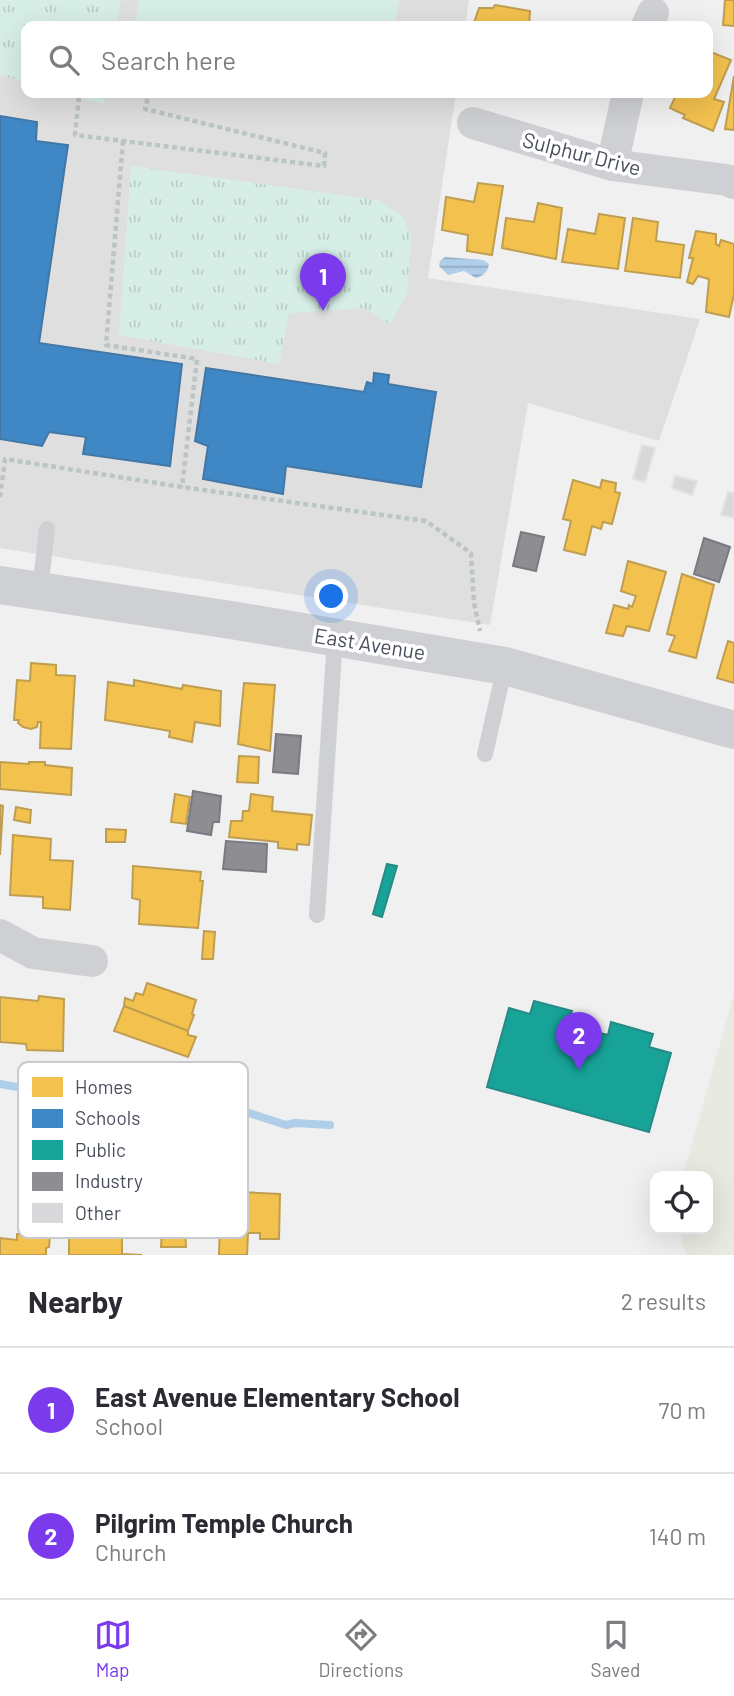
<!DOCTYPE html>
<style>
body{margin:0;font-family:Barlow,sans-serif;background:#f7f7f7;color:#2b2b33}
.controls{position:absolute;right:21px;bottom:21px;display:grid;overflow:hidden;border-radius:14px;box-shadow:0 7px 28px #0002}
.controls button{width:63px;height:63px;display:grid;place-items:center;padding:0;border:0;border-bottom:2px solid #e1e1e2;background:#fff;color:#2b2b33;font:35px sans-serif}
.you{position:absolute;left:332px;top:597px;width:24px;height:24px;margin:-18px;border:5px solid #fff;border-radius:50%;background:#1a73e8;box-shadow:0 0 0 10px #1a73e833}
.badge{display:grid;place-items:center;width:46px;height:46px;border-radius:50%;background:#7c3aed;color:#fff;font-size:23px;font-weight:700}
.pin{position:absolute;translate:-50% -58px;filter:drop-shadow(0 2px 4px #0008)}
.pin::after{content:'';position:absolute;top:37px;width:24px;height:21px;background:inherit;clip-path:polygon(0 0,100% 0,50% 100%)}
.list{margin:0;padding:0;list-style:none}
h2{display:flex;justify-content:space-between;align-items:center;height:91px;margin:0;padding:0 28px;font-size:30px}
h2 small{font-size:23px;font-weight:400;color:#7c7c81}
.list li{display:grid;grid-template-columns:46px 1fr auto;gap:21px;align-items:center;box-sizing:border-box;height:126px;padding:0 28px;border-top:2px solid #e1e1e2}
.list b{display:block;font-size:26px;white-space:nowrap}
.list p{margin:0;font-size:23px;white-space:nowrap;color:#7c7c81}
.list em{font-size:23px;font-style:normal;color:#7c7c81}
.icon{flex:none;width:38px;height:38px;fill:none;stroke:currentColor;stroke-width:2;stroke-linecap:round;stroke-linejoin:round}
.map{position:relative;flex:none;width:734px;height:1255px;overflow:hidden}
.search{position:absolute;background:#fff;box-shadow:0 7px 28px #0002;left:21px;right:21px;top:21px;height:77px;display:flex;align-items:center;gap:18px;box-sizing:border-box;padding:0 24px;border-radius:14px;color:#7c7c81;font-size:26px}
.sheet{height:343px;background:#fff}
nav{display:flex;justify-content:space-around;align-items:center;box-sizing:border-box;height:98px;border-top:2px solid #e1e1e2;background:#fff;font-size:19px;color:#7c7c81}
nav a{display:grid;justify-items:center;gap:4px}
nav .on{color:#7c3aed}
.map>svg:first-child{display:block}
</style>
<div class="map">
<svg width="734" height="1255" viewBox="0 0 734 1255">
<defs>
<pattern id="park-tufts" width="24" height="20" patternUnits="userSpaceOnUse" patternTransform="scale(1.75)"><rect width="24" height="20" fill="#d7eee6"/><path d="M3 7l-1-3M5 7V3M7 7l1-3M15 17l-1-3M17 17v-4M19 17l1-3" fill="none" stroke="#bacec8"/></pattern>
<pattern id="water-rules" width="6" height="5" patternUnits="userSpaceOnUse" patternTransform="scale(1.75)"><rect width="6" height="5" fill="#aecee9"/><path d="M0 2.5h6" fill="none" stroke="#90a9c0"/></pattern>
</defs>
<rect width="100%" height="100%" fill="#f1f0f0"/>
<!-- commercial -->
<polygon fill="#e8e9e1" points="734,993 734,1255 686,1255 679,1229 708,1229 708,1176 683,1176"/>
<!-- education -->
<polygon fill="#dfdfe0" points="0,0 469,0 465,26 26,26 26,93 456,93 428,278 700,319 659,441 528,403 490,625 0,548"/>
<!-- park -->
<g fill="url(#park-tufts)">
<polygon points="0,0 121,0 117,26 26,26 26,82 0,75"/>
<polygon points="63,93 106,93 104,104"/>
<polygon points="131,166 378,200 403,216 411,237 407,294 390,324 364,308 289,313 279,364 119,335"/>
</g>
<!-- pitch -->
<polygon fill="#d7eee6" points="139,0 399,0 395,26 135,26"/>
<!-- water -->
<path fill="url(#water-rules)" d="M445,257L483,260L489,264C488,272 483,276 476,278L464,271L448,275L439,266L440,261Z"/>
<!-- homes -->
<g fill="#f2c14e" stroke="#bf9e52" stroke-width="2">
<polygon points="725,0 734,0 734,26 723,25"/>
<polygon points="495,5 530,11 529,26 473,26 479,8 493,8"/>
<polygon points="708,51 731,60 714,99 724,102 713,131 683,118 685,115 670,108 677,93 708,93"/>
<polygon points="734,76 734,130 725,129"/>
<polygon points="478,183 503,186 492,255 467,251 468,235 442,230 446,197 474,202"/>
<polygon points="538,203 562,208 556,259 502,248 506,218 534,222"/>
<polygon points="599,214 625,218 618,269 562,262 568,229 595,234"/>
<polygon points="633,218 658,222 656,241 684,245 680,278 625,271"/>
<polygon points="696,231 716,234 716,244 719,246 721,240 734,244 734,294 729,317 706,312 709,279 698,276 693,284 687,282 693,258 689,258"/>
<polygon points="573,480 600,488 602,480 616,483 615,492 620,493 612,524 603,522 601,529 592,526 585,555 564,550 571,521 563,519"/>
<polygon points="628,561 666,572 649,631 627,626 623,636 606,633 614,605 628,609 629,605 632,607 636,596 621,591"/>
<polygon points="682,574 714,585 696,658 669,651 675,636 667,634"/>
<polygon points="728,641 734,643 734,683 717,678"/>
<polygon points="31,663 56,665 56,675 75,676 71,749 40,748 41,722 38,722 37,727 31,729 23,727 18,723 19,720 14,720 17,680 30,681"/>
<polygon points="134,680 182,689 183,685 221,691 220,726 195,722 192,742 169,737 170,731 105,720 108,682 134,686"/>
<polygon points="244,683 275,685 270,751 238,744"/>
<polygon points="239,756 259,757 258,783 237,782"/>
<polygon points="0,762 29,764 29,762 45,762 45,765 72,768 71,795 0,789"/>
<polygon points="175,794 190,797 186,824 171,822"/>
<polygon points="251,794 273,797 272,811 312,815 309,845 297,844 297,850 278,848 278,842 229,837 231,821 242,821 243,811 249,811"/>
<polygon points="0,805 3,806 0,855"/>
<polygon points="16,807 31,810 30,823 14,820"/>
<polygon points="106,829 126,830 125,842 106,842"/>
<polygon points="13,835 51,839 50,860 73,861 70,910 43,908 43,897 10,895"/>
<polygon points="133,866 201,872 200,881 203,881 198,928 139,924 140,900 132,898"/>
<polygon points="204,931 215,932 213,959 202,959"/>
<polygon points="147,983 196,1000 192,1014 194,1015 188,1031 124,1006 125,998 133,1001 136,993 143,995"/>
<polygon points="39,996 64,999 63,1051 27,1050 26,1044 0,1042 0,997 38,1001"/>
<polygon points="124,1006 188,1031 188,1035 196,1037 188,1057 114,1031"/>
<polygon points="164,1158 187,1159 186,1175 200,1176 199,1224 185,1224 186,1247 161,1247 162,1229 156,1229 157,1209 140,1208 139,1172 163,1171"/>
<polygon points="221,1191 280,1194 279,1239 260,1239 260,1233 248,1233 247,1255 219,1255"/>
<polygon points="69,1227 122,1227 122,1254 142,1255 69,1255"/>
<polygon points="17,1234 50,1237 49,1247 46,1248 46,1255 0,1255 0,1238 17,1240"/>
</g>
<!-- schools -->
<g fill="#3f88c5" stroke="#4277a6" stroke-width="2">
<polygon points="0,116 37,122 36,141 68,145 39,343 182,364 170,466 83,454 86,437 49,432 42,446 0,439"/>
<polygon points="206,368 364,392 367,382 373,384 374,373 389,375 388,384 436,392 421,487 286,466 283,494 203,479 208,446 195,441"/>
</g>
<!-- public -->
<g fill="#17a398" stroke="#268a86" stroke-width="2">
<polygon points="387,864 397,866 382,917 373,914"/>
<polygon points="534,1001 572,1011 568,1025 608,1035 611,1022 653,1034 649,1047 671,1053 649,1132 487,1087 509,1008 530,1014"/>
</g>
<!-- industry -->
<g fill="#8d8d92" stroke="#797a82" stroke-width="2">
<polygon points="521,532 544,537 536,571 513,566"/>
<polygon points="704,538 730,547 719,582 694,574"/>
<polygon points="276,734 301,736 298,774 273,772"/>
<polygon points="193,791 221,796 219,822 213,822 211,835 187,831"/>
<polygon points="226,841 267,844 266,872 223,869"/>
</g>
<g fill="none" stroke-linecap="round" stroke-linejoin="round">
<!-- stream -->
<polyline stroke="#aecee9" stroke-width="8" points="0,1084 56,1094 131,1092 192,1097 206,1099 286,1125 295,1123 330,1125"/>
</g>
<!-- building -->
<g fill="#d8d8db" stroke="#e2e2e3" stroke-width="2">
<polygon points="642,445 655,448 645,482 633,479"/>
<polygon points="675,476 697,481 692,495 672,488"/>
<polygon points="728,492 734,493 734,518 721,515"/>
</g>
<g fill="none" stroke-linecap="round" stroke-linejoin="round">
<!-- path -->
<g stroke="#bbc5c5" stroke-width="4.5" stroke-dasharray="5 3.5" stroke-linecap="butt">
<polyline points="79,97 75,135 324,166 325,153 145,109 149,93"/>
<polyline points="123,141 106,345 197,359 182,487"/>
<polyline points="0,497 5,459 182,487 426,521 471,553 474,603 480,631"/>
</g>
<!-- service -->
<g stroke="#cfd0d3" stroke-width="16">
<polyline points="40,590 47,529"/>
<polyline points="485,754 505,666"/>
<polyline points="317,915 335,638"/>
</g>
<!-- minor -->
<g stroke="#cfd0d3" stroke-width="32">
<polyline points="647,26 653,13"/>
<polyline points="473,123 612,165 727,180 734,183"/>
<polyline points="612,165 628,93"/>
<polyline points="0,935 33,953 92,961"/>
</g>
<!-- tertiary -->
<polyline stroke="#cfd0d3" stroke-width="38" points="0,585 231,620 505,666 734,730"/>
</g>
<g text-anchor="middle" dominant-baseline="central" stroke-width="7" stroke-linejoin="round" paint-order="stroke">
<!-- street labels -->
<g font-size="21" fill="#494e5c" stroke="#fff">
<text transform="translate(582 153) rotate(14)">Sulphur Drive</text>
<text transform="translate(370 643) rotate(9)">East Avenue</text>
</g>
</g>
<!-- legend -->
<rect x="18" y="1062" width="230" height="176" rx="10" fill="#fff" stroke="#c8cace" stroke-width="2"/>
<rect x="32" y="1077" width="31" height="20" fill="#f2c14e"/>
<rect x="32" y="1109" width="31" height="19" fill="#3f88c5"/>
<rect x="32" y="1140" width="31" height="20" fill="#17a398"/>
<rect x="32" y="1172" width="31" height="19" fill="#8d8d92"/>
<rect x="32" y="1203" width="31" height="20" fill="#d8d8db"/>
<g font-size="19" fill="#494e5c">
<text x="75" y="1094">Homes</text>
<text x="75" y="1125">Schools</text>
<text x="75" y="1157">Public</text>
<text x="75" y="1188">Industry</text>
<text x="75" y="1220">Other</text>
</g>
</svg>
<div class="controls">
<button><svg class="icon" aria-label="locate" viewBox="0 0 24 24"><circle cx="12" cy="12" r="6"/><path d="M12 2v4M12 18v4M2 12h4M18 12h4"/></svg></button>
</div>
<div class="you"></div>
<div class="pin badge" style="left:323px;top:311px">1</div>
<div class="pin badge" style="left:579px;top:1070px">2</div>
<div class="search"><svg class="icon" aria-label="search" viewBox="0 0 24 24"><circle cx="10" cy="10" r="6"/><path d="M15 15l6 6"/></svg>Search here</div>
</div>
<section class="sheet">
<h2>Nearby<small>2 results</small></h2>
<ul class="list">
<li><span class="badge">1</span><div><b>East Avenue Elementary School</b><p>School</p></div><em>70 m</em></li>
<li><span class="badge">2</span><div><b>Pilgrim Temple Church</b><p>Church</p></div><em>140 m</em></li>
</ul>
</section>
<nav>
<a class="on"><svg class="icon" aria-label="map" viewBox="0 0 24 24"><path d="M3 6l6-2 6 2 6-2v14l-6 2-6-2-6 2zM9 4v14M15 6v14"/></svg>Map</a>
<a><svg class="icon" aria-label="directions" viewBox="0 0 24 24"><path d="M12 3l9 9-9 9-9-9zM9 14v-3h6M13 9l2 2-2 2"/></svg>Directions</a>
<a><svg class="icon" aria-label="saved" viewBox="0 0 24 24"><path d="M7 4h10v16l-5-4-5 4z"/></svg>Saved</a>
</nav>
